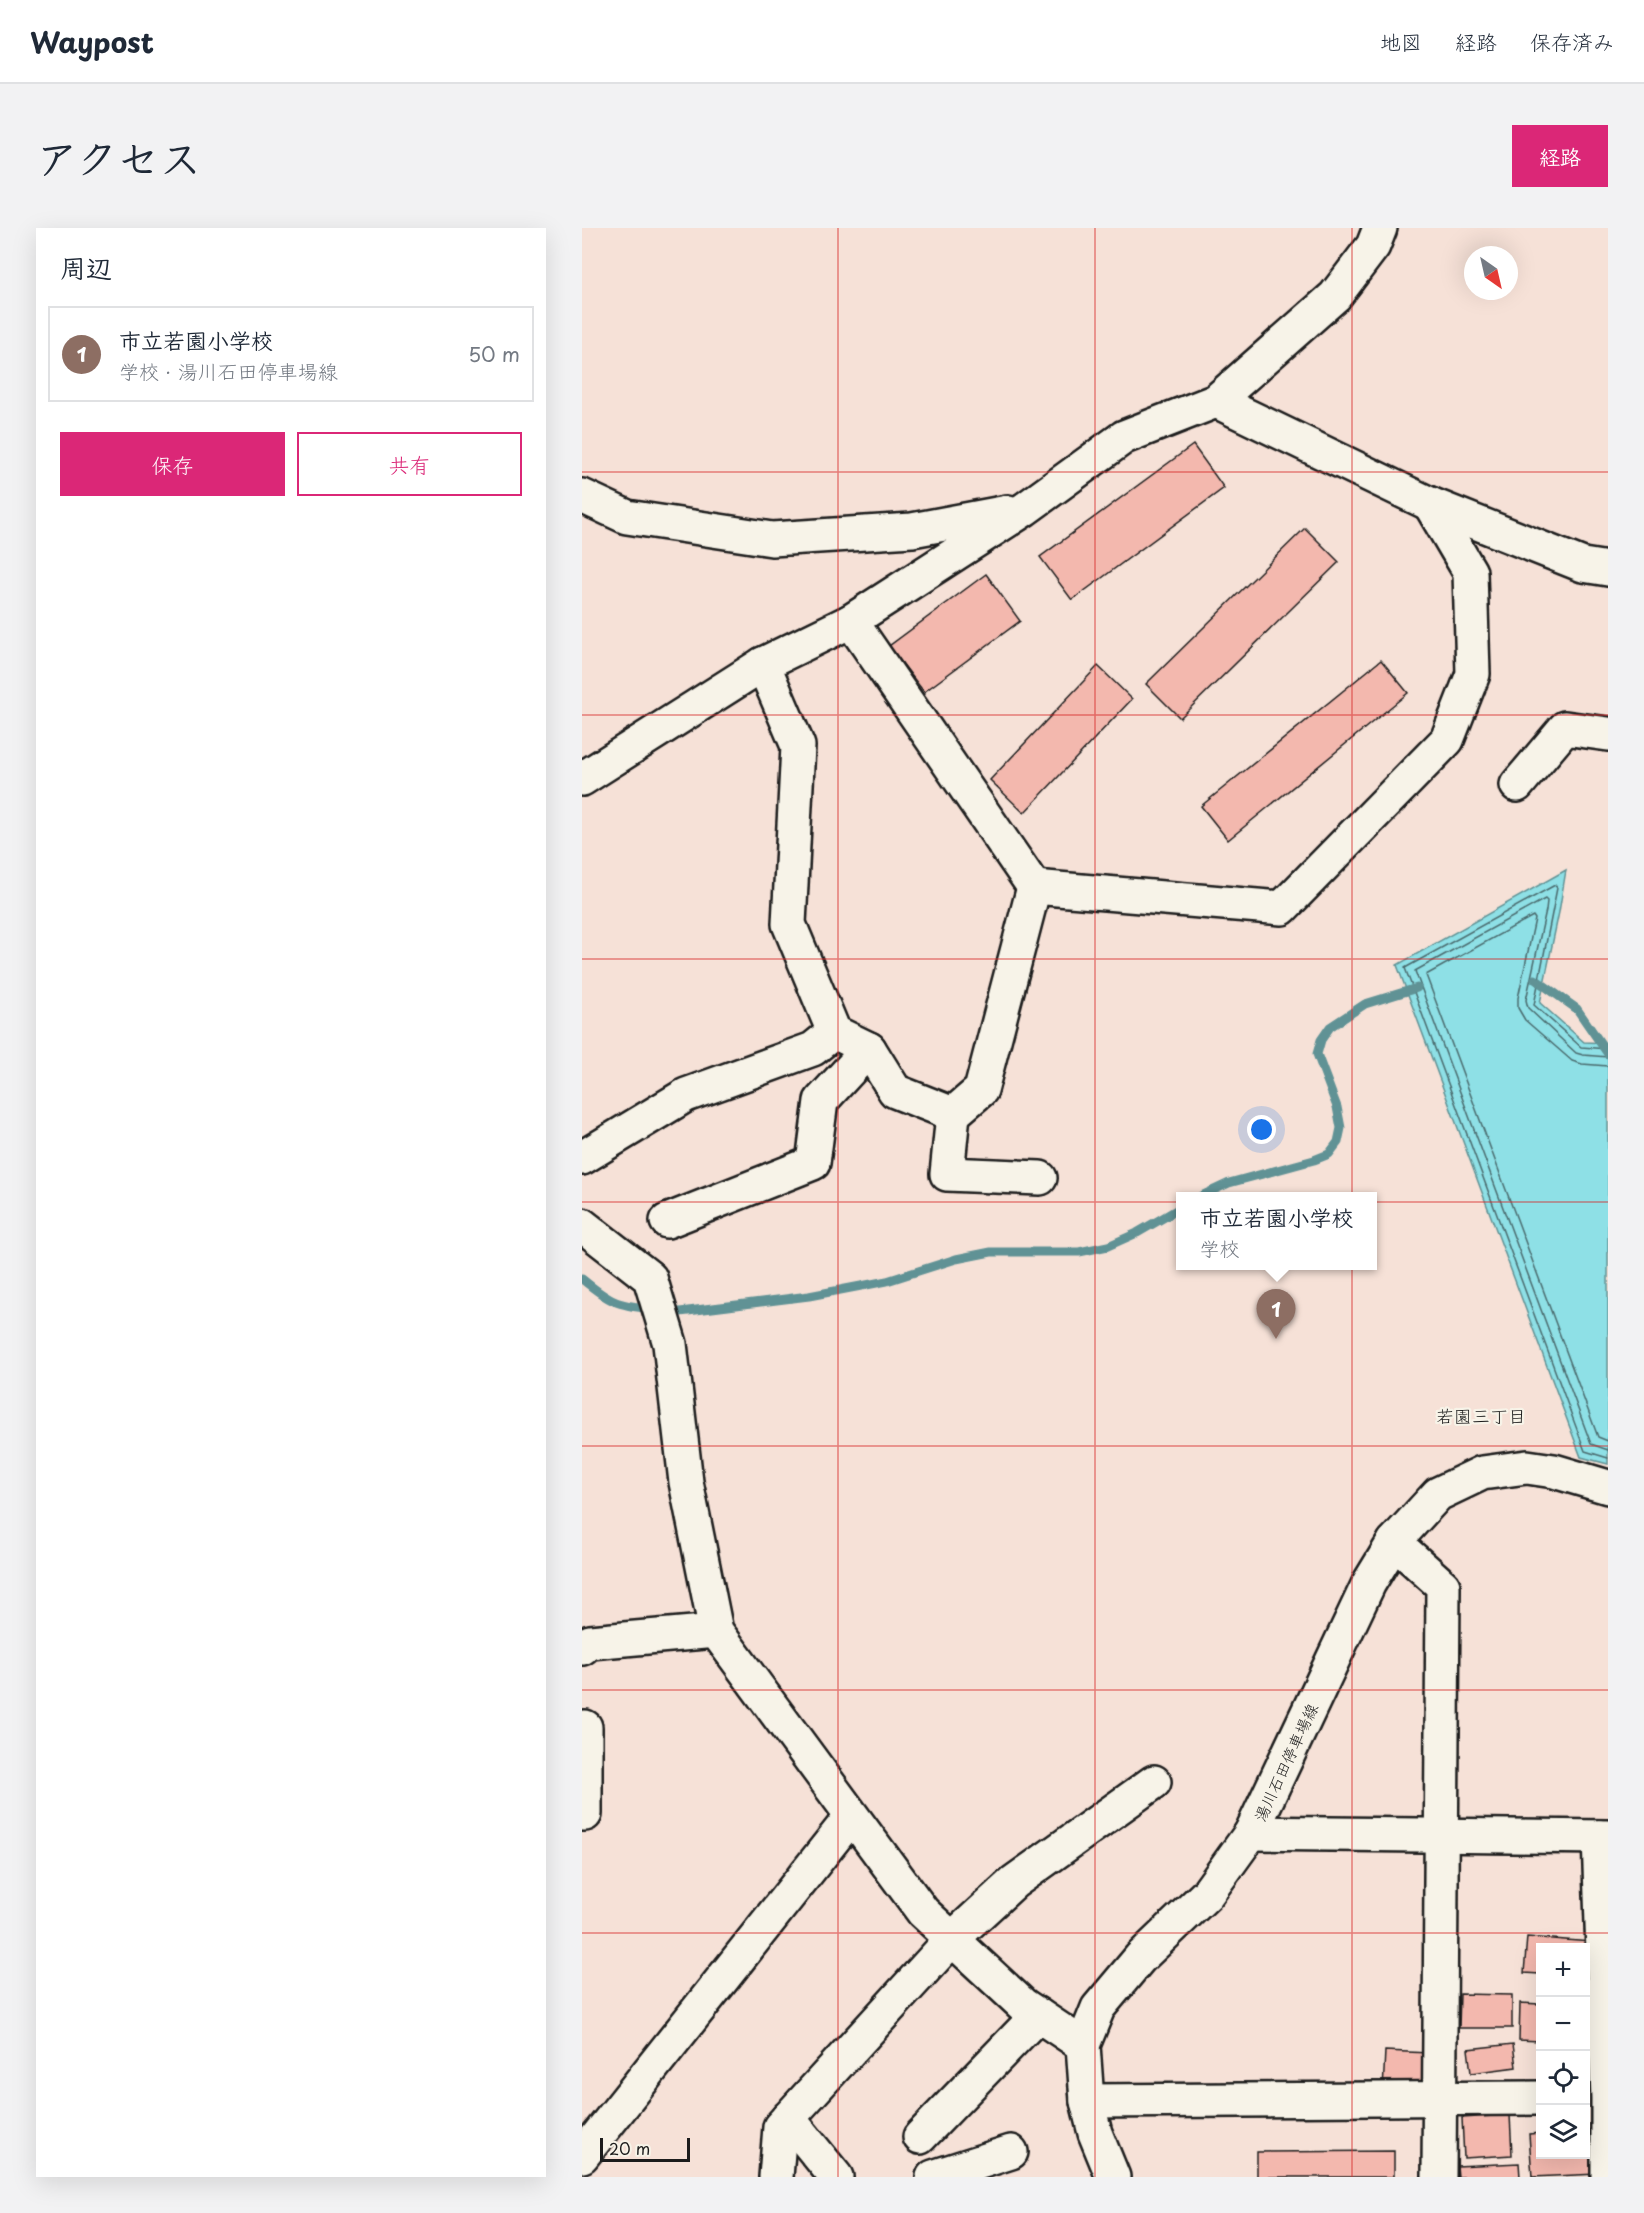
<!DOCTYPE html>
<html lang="ja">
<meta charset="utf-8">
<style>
body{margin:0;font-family:"Playpen Sans","Klee One",sans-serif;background:#f2f2f3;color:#1f2937}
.controls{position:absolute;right:18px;bottom:18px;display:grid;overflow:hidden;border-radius:0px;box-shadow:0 6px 24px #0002}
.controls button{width:54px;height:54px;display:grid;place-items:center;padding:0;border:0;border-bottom:2px solid #e0e1e3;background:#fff;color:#1f2937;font:30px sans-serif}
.compass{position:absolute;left:882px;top:18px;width:54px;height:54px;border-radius:50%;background:#fff;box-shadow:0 6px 24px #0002;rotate:146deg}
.scale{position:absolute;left:18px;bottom:15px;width:90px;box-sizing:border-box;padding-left:6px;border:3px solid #1c1c1c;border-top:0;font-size:16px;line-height:21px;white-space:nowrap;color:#1c1c1c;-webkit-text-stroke:4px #f7f3e8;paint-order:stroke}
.you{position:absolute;left:680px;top:902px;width:21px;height:21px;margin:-15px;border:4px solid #fff;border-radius:50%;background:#1a73e8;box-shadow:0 0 0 9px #1a73e833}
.badge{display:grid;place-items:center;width:39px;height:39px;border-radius:50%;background:#db2777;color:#fff;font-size:20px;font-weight:700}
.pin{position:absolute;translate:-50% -50px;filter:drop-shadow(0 2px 3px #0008)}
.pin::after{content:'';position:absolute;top:32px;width:21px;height:18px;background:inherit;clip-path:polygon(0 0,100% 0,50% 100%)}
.popup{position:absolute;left:594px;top:964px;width:201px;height:78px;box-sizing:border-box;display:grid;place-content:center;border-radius:0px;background:#fff;filter:drop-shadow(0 2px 4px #0005);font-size:20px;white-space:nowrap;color:#747a83}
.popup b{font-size:22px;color:#1f2937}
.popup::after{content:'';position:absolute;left:50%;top:100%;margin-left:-12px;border:12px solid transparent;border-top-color:#fff}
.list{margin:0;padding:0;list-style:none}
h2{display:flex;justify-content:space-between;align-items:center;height:78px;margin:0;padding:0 24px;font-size:26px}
h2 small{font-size:20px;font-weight:400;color:#747a83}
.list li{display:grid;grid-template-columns:39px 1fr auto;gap:18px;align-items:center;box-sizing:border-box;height:96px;margin:0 12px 12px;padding:0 12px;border:2px solid #e0e1e3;border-radius:0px}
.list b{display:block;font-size:22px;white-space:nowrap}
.list p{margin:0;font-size:20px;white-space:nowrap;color:#747a83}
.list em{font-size:20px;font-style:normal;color:#747a83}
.actions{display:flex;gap:12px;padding:18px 24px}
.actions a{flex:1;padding:14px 0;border:2px solid #db2777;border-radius:0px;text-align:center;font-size:21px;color:#db2777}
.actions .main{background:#db2777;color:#fff}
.icon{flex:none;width:33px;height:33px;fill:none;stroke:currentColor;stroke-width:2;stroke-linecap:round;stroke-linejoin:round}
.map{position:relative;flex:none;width:1026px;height:1949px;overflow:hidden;border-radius:0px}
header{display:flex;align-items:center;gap:36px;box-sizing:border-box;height:84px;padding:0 30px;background:#fff;border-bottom:2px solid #e0e1e3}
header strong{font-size:28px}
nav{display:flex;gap:33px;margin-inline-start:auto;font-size:21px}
.intro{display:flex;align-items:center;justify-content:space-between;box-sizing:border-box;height:144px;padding:0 36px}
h1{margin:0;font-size:42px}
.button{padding:15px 27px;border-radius:0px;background:#db2777;color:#fff;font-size:21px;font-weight:700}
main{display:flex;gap:36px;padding:0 36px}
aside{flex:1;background:#fff;border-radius:0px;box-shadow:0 6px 24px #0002}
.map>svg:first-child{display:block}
</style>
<header>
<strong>Waypost</strong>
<nav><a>地図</a><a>経路</a><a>保存済み</a></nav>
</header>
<div class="intro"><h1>アクセス</h1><a class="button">経路</a></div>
<main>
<aside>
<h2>周辺<small></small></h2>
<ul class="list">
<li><span class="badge" style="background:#8d6e63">1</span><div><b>市立若園小学校</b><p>学校 · 湯川石田停車場線</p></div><em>50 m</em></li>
</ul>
<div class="actions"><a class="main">保存</a><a>共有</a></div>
</aside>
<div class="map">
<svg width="1026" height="1949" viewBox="0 0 1026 1949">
<rect width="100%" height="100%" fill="#f6e1d7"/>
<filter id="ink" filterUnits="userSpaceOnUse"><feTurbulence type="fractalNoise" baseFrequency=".0167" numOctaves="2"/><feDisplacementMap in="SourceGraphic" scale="12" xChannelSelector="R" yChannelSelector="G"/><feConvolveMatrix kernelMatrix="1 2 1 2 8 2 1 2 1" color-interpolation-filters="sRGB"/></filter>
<g filter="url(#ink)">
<!-- water -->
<polygon fill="#8ee0e6" stroke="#609295" stroke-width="1.5" points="984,642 977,684 958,775 1002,814 1026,815 1026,1236 999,1229 815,737"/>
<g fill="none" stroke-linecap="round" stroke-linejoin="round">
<!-- shore -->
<g stroke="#4a6a6d" stroke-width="1.5">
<polyline points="1026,821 999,819 952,777 975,660 973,657 823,740 1003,1223 1026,1230"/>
<polyline points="1026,829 1001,827 994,825 946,780 944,772 964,682 965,673 963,671 833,743 1009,1216 1026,1222"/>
<polyline points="1026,838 1000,836 990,833 943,792 936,780 936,770 953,691 951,688 844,747 1016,1209 1026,1213"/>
</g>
<!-- stream -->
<g stroke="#609295" stroke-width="9">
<polyline points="953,751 995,781 1026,826"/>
<polyline points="619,968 647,955 732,932 747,926 756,914 759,900 755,879 735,826 739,812 748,799 783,776 835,760"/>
<path d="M0,1051C28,1074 34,1077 70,1081"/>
<polyline points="84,1083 98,1084 227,1068 305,1053 374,1031 409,1024 497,1024 526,1018 555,1005 598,980"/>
</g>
</g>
<!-- building -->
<g fill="#f3b8ae" stroke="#1c1c1c" stroke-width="1.5">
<polygon points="611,217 642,260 490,372 458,329"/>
<polygon points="723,300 757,334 598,490 564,456"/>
<polygon points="404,346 438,393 342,464 307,418"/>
<polygon points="799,432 826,465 646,612 619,578"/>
<polygon points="516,438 550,471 442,585 408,552"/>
<polygon points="945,1709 1009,1714 1006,1750 1004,1750 1004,1720 958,1720 958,1746 942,1745"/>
<polygon points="878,1766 930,1767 930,1800 877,1800"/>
<polygon points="938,1775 958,1776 958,1813 937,1812"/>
<polygon points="931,1816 934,1839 889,1845 886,1821"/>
<polygon points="803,1823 847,1825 845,1865 801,1863"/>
<polygon points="928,1887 930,1927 882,1930 880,1890"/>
<polygon points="1004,1902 1013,1902 1016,1946 950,1949 947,1906 958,1905 958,1926 1004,1926"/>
<polygon points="812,1923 812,1949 675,1949 675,1924"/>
<polygon points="937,1935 938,1949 876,1949 875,1938"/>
</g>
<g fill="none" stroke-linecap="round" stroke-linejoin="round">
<defs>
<g id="minor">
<polyline points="634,173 848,276 1001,337 1026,341"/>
<polyline points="0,268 45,289 190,311 330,302 426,284"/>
<polyline points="181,436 216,518 207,696 252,804 287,821 313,863 371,886 399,862 452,659 269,393"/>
<polyline points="0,551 181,436 269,393 443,281 542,209 634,173 753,68 791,18 798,0"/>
<polyline points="935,557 983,500 1026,506"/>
<polyline points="452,659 700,680 865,512 891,446 888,344 848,276"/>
<polyline points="371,886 365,946 458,950"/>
<polyline points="0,930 104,867 231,821 252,804"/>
<polyline points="85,993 231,935 239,873 287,821"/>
<polyline points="0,997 68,1050 88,1116 104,1254 134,1403 341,1684 441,1777 501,1817"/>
<polyline points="812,1314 861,1358 857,1949"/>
<polyline points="0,1420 8,1414 134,1403"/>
<polyline points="0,1586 3,1586 3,1499"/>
<polyline points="669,1605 1026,1609"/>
<polyline points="1017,1609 1026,1870 1026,1949"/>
<polyline points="505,1873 958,1870"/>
<polyline points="206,1890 254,1949"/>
<polyline points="338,1909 456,1787"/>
<polyline points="0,1928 269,1589"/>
<polyline points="194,1949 198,1899 370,1711 432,1654 572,1554"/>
<polyline points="351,1949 429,1924"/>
</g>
<polyline id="major" points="531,1949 513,1905 505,1873 501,1817 516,1780 558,1730 625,1666 669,1605 787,1355 812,1314 856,1266 900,1245 945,1239 972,1243 1026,1259"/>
</defs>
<!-- minor casing -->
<use href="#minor" stroke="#1c1c1c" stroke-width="38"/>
<!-- major casing -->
<use href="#major" stroke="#1c1c1c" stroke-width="38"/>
<!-- minor -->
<use href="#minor" stroke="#f7f3e8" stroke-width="33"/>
<!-- major -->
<use href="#major" stroke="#f7f3e8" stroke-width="33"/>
</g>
</g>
<!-- grid -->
<path fill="none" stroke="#d62828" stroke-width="1.5" stroke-opacity="0.55" d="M256,0V1949M513,0V1949M770,0V1949M0,244H1026M0,487H1026M0,731H1026M0,974H1026M0,1218H1026M0,1462H1026M0,1705H1026"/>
<g text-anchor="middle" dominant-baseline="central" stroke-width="4.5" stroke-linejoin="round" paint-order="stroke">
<!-- street labels -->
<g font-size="16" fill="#1c1c1c" stroke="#f7f3e8">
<text transform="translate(703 1534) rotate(-65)">湯川石田停車場線</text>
</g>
<!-- neighbourhood labels -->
<g font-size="18" fill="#1c1c1c" stroke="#f7f3e8">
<text x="899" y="1187">若園三丁目</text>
</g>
</g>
</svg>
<div class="controls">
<button>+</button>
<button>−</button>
<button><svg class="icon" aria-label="locate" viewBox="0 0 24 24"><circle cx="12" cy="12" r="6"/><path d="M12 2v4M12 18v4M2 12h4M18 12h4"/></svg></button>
<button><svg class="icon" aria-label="layers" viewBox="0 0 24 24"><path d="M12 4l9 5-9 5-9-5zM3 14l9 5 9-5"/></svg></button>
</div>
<svg class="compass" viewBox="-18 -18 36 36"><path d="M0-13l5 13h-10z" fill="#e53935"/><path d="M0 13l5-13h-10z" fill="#747a83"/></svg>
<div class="scale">20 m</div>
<div class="you"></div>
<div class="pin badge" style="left:694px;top:1111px;background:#8d6e63">1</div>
<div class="popup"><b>市立若園小学校</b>学校</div>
</div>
</main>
